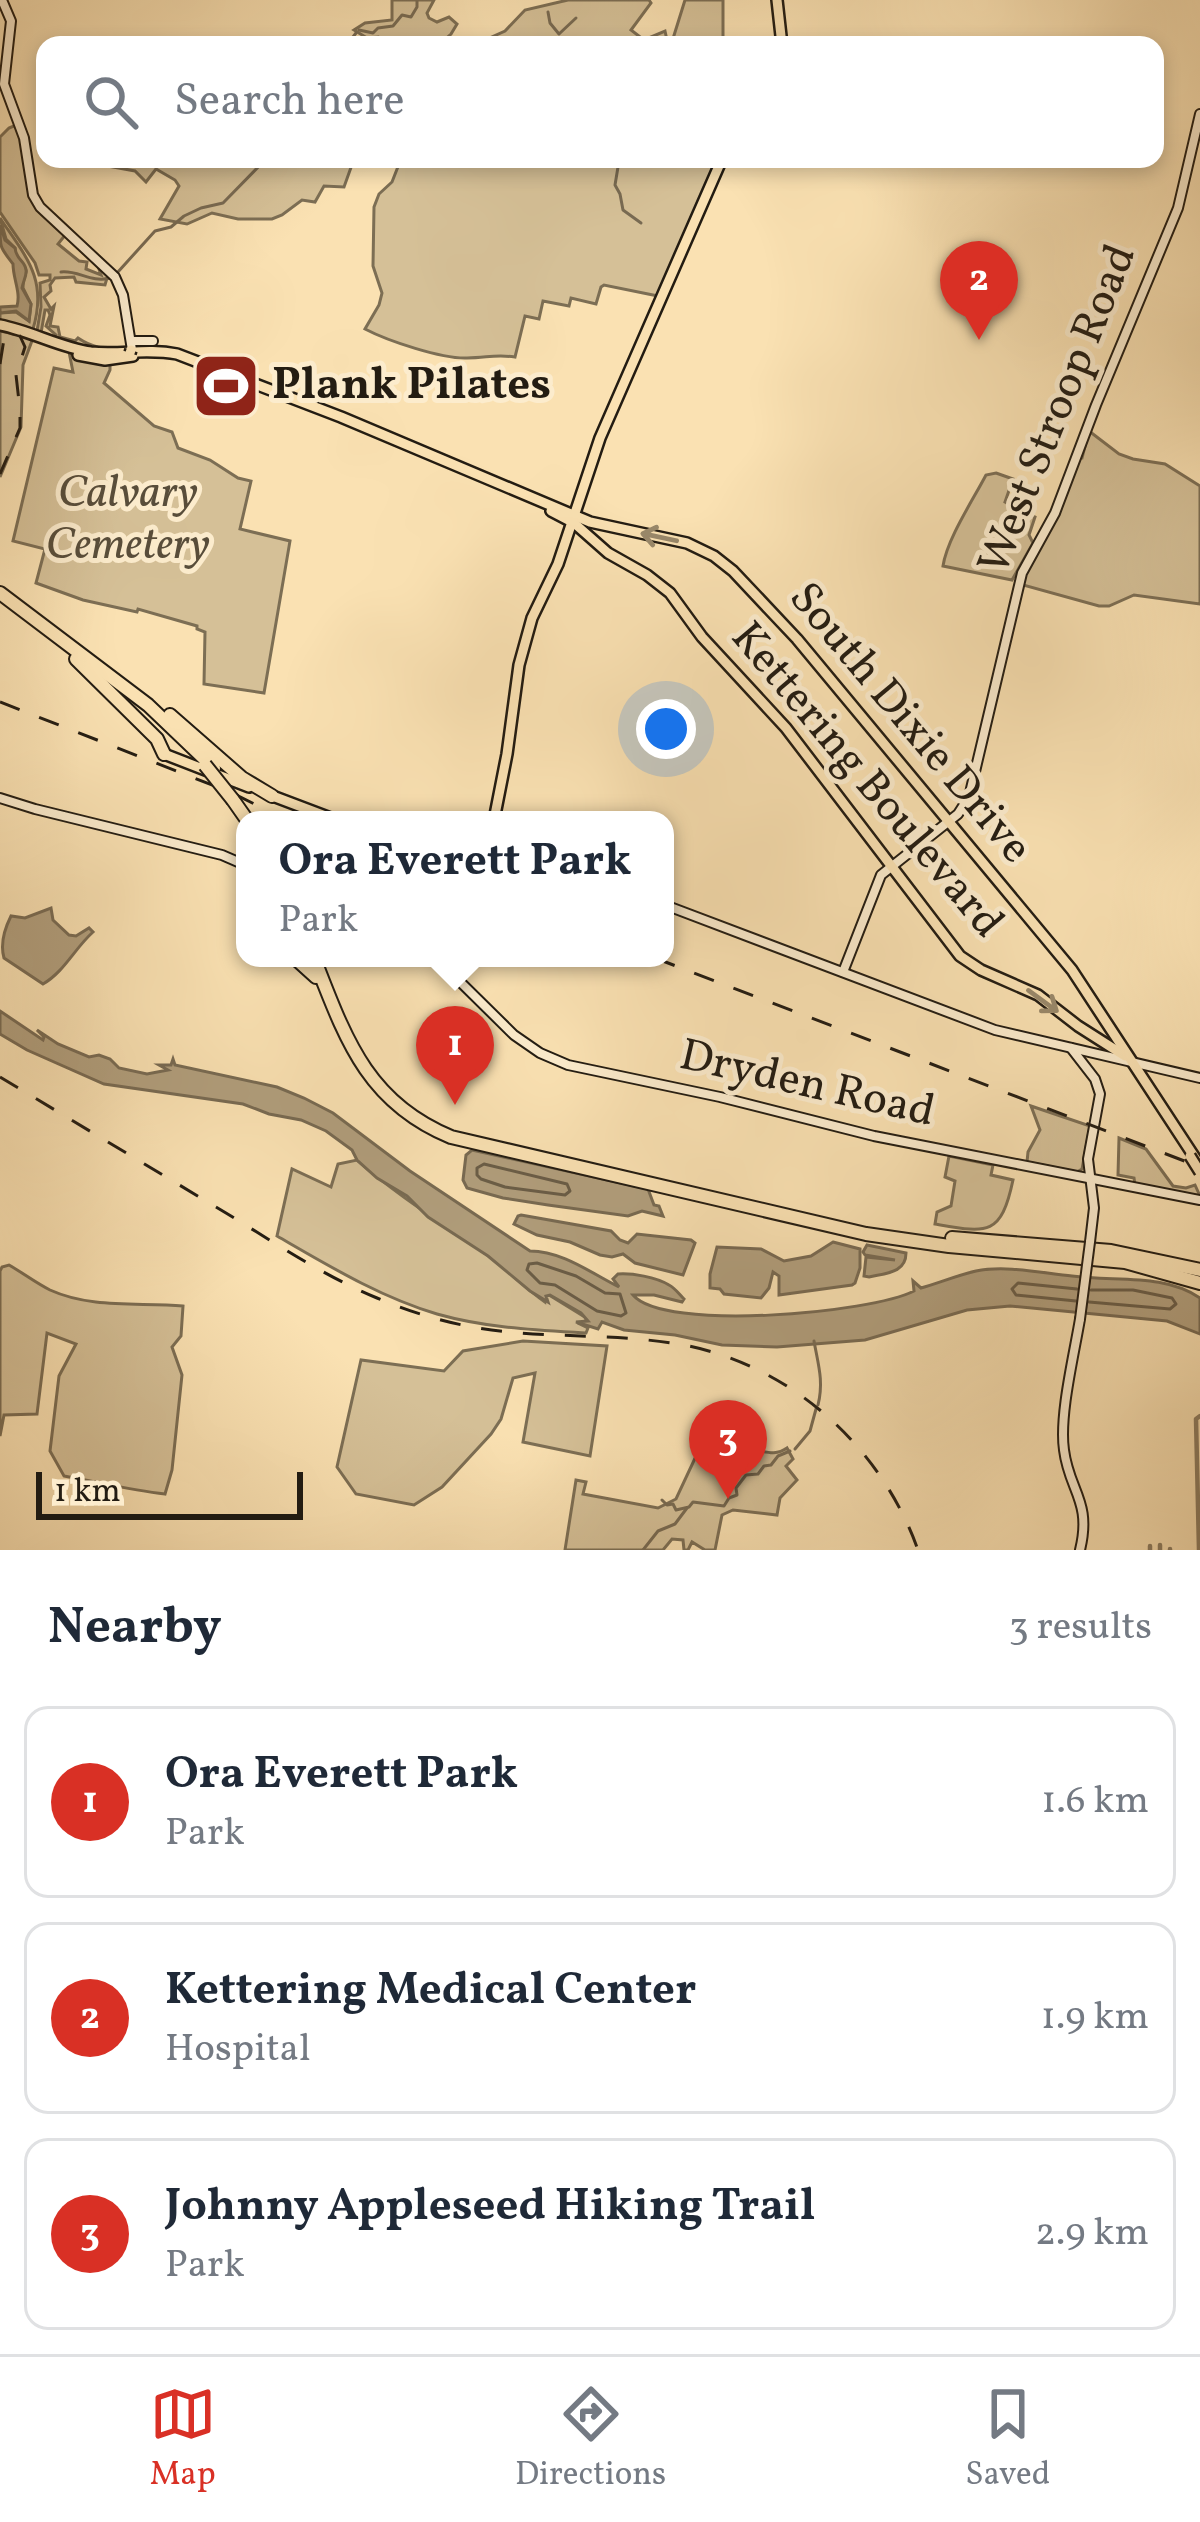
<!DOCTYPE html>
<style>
body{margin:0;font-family:Vollkorn,serif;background:#f2f2f3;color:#1f2937}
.scale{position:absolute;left:36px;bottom:30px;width:267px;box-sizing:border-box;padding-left:12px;border:6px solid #231c12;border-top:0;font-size:33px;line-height:42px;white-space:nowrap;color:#231c12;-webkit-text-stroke:9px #fceccd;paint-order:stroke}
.you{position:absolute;left:666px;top:729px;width:42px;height:42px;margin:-30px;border:9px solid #fff;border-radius:50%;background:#1a73e8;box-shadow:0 0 0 18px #1a73e833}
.badge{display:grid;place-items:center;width:78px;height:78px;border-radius:50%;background:#d93025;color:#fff;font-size:39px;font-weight:700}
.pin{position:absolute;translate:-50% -99px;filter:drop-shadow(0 3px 6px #0008)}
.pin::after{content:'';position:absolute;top:63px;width:42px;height:36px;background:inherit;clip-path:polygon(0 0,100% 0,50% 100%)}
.popup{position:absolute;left:236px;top:811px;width:438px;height:156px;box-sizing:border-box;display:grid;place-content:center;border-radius:24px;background:#fff;filter:drop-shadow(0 3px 9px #0005);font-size:39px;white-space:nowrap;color:#747a83}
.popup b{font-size:45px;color:#1f2937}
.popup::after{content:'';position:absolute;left:50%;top:100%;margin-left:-24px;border:24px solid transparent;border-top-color:#fff}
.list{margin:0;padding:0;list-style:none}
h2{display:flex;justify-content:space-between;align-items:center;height:156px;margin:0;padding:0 48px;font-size:51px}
h2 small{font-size:39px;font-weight:400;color:#747a83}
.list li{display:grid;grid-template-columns:78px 1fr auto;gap:36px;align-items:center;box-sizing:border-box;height:192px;margin:0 24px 24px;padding:0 24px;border:3px solid #e0e1e3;border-radius:24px}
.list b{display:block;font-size:45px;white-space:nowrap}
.list p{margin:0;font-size:39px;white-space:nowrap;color:#747a83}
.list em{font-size:39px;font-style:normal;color:#747a83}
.icon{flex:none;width:66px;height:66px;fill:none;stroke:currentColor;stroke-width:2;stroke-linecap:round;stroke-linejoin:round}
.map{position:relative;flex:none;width:1200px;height:1550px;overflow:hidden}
.search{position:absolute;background:#fff;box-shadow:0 6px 18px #0003;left:36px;right:36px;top:36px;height:132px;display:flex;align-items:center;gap:30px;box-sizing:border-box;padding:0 42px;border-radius:24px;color:#747a83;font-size:45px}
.sheet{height:804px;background:#fff}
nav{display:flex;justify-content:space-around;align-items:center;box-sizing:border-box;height:168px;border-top:3px solid #e0e1e3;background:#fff;font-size:33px;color:#747a83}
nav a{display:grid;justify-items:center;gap:6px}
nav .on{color:#d93025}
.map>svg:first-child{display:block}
</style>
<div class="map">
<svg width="1200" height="1550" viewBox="0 0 1200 1550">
<rect width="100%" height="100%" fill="#fae1b2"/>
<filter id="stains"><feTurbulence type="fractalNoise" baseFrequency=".00167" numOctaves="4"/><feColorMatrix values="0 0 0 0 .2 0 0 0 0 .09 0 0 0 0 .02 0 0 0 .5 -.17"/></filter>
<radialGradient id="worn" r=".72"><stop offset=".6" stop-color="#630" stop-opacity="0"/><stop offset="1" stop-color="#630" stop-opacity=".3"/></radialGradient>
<!-- green -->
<g fill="#d5c097" stroke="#7c6e54" stroke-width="3">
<path d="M392,0H434L427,13L429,18L437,22L449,17L457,24L451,34L442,42C421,39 402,45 380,45L378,37L367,38L354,30L365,23L392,20Z"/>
<polygon points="568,0 649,0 651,3 631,30 644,40 665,31 668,45 480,45 483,41 505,31 525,10"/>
<polygon points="685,0 723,0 723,45 671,45"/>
<path d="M16,125L21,139L29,191L66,234L58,244L79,261L87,262L86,269L101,275L98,266L111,277L107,278L105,285L76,282L74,277L55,278L50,285L51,291L44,297L51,309L54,306L50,326L58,327L60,337L75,341L78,338C93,348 103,349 121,348L120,350L89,349L55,338L56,335L46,326L50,315L48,310H45L41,333L37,331L41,307L40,283L50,280V275H39L35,263L0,212V137L9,128Z"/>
<polygon points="69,159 354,159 344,187 324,186 315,202 302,200 282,215 272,219 238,219 212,213 187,224 160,219 179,186 175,180 156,169 146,182 135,171"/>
<path d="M401,159H722L658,296L604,285L601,287L596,304L571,298L569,306L543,301L539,319L525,316L515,357C494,354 487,358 467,358C442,359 388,341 365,329L379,305L382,293L373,266L374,207L379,194L392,182Z"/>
<path d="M0,218C26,257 48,279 33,329L0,321V313L16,312L29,321L31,304L23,288C23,265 34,279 16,255L15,248L6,239Z"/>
<polygon points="0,331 33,338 23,365 21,427 0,477"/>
<polygon points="69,352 110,360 110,370 104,383 154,426 172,432 178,448 210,460 238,478 251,481 240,529 290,541 264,693 204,684 205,632 197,629 197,626 138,609 137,612 83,600 36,583 45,549 13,541 54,368 73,372"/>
<polygon points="1089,431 1119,454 1133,459 1165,464 1200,486 1200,604 1134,595 1109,606 1099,606 1023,585 1025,573 1079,458 1082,458"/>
<path d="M996,473L1013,479L1005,502L1035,517L1029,535L1033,543L1012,580L943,566C947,539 973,500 986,475Z"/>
<polygon points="1031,1106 1090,1126 1082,1169 1077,1172 1027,1162 1028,1152 1040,1130"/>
<polygon points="1119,1138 1146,1149 1173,1186 1186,1188 1195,1185 1200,1196 1135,1185 1134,1178 1118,1175"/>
<path d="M949,1156L993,1165L991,1175L1013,1180C1001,1237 987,1233 935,1224L937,1212L951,1206L955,1181L945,1177Z"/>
<path d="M357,1160C397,1195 442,1223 486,1254C507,1269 524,1287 545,1302L546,1295H549L588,1319L580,1324L588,1328L586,1333C536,1330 486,1328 437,1314C380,1297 329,1266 277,1236L292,1169L331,1187L338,1164Z"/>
<path d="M9,1265C23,1273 36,1283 50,1290C92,1309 139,1302 183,1306L181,1336L172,1347L182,1375L172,1470L165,1494C130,1490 98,1482 64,1476L50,1451L59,1376L76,1344L47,1333L37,1414L4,1415L0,1436V1271L2,1267Z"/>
<polygon points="523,1341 607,1346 590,1456 523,1442 535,1373 513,1378 501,1419 491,1434 442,1487 414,1505 356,1494 337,1467 361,1360 444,1371 463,1351"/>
<path d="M787,1448L793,1459L786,1466L797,1480L780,1498L777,1515L733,1510L722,1515L715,1550H705L692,1542L688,1550H684L683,1540L672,1539L663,1550H565L576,1480L586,1482L583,1494L658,1508L676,1499L697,1454L717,1462L743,1461L747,1449C762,1449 773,1458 787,1448Z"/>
</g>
<!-- water -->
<g fill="#b19e7c" stroke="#786a52" stroke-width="3">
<path d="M0,225L5,240L15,248C16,260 25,260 26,270C27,276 23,281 22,288L31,304L29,321L16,311L0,313V307L17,306C21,292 13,279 13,264C0,247 0,249 0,225Z"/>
<path d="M51,908L53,920L69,935L76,936L89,928L93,932C75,948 64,972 43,984L4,958C0,944 4,930 11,916L25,918Z"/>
<path d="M0,1011L43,1040L44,1037L37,1030L58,1044L89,1057L99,1055L110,1059L119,1068L147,1074L168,1070L159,1065H171L173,1059L175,1065L277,1087L304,1098L333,1113L410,1171L530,1251C562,1251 591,1273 619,1287L613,1279L618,1274C632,1273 656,1277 669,1285C675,1288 679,1294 684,1299L682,1302L654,1295H633C664,1332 871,1313 914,1291L913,1281L921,1288C939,1283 958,1275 976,1271C1006,1265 1042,1273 1072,1276C1115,1282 1164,1273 1200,1298V1334L1167,1321L1010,1306L967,1310L865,1340L777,1347L722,1345L675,1335L624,1330L602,1322L598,1329L576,1322L588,1321L581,1313L550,1295L546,1296L548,1302L530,1291L488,1256L428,1217L407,1196L377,1178L357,1160L352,1150L326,1131L301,1120L269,1114L243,1104L104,1084L27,1050L0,1034Z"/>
<polygon points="472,1150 648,1189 654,1205 659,1206 663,1216 642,1211 628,1216 548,1205 503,1198 467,1188 463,1180 466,1155"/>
<polygon points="521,1215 611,1231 620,1240 628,1243 637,1234 691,1240 695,1243 683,1275 635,1263 623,1254 612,1257 600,1255 570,1242 537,1235 514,1224 518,1216"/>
<polygon points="833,1242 860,1249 860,1268 855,1283 852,1285 779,1295 779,1276 773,1272 769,1288 761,1298 724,1294 720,1289 710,1288 710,1274 717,1247 761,1249 784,1261 811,1256"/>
<path d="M867,1245L906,1253C906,1273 886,1273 869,1277L864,1276L866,1257L895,1260L865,1255L863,1252Z"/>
</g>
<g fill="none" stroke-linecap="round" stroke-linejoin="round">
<!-- shore -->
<g stroke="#6a5d47" stroke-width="3">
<polygon points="484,1164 567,1184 570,1191 565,1195 505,1187 481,1179 477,1175 477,1168"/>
<polygon points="537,1263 576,1276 605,1293 620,1294 626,1313 621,1316 597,1311 555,1285 540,1283 527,1270 529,1264"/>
<polyline points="1076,1301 1016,1295 1012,1289 1018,1283 1077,1289"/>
<polyline points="1089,1302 1170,1309 1176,1304 1172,1298 1133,1290 1091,1290"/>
</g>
<!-- stream -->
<g stroke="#786a52" stroke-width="3">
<polyline points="548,12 550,23 559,34 576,18"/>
<polyline points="359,30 373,33 378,28 393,26 402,15 411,17 417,7 417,0"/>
<polyline points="347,45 356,33"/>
<polyline points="623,159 618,167 615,185 620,194 623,210 641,223"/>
<path d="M61,272C78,270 91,283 110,278"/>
<polyline points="117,273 155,231 171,227 184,216 201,208 223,203 266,159"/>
<path d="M814,1341C818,1364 824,1381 818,1405"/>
<polyline points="795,1449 810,1431 816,1409"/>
<polyline points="662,1500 667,1505 673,1504 676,1510 689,1507 693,1502 724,1506 729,1498 737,1495 736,1488 746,1475 758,1474 764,1466 771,1465 778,1456 790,1451"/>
<polyline points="643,1550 658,1531 675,1524 687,1508"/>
</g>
<!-- taxiway -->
<g stroke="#8e7e62" stroke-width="4.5">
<polyline points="1160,1545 1160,1550"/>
<polyline points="1150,1546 1150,1550"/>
<polyline points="1170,1549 1170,1550"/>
<polyline points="1199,1550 1196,1419 1200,1416"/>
</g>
<defs>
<g id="secondary">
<polyline points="2,0 11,21 4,84 24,138 33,195 40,207 115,277 123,295 132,350"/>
<polyline points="131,341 153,341"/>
<polyline points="0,798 35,809 222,855 245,865"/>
<polyline points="665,905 995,1030 1200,1078"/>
<polyline points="436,958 514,1035 540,1053 568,1065 720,1097 874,1136 1200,1200"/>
<polyline points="843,972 881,875 958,814 969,797 1022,573 1055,513 1096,405 1178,208 1200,114"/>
<polyline points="1071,1048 1095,1079 1100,1094 1088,1159 1094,1208 1090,1242"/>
<path d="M1080,1319C1074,1355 1059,1416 1064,1450C1069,1491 1092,1501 1080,1550"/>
</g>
<g id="primary">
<polyline points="777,0 782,45"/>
<path d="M0,325C31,331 61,348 91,352C120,355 148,348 177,354L341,417L590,522L687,543L714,556L733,571L797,639L1072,970L1197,1161"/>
<polyline points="78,355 105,360 133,356"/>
<polyline points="551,511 574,523 608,553 647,575 670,593 702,637 786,728 960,956 981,970 1038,995 1078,1026 1125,1056"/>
<polyline points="164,754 249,787"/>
<polyline points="270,795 336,820"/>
<polyline points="494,820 507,754 519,665 532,618 558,564 600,438 722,159"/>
</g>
<g id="highway">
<polyline points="0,593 148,705 214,768"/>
<polyline points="76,659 157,739 164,754"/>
<polyline points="170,715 242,778 272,796"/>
<polyline points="233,800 247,820"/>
<polyline points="295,958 316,977"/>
<path d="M314,958C345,1037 366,1102 451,1137L866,1234L949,1246L1125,1262L1200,1283"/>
<polyline points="952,1238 1111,1251 1200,1270"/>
</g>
</defs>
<!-- secondary casing -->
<use href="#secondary" stroke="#231c12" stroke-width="12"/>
<!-- primary casing -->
<use href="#primary" stroke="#231c12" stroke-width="14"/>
<!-- highway casing -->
<use href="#highway" stroke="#231c12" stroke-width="16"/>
<!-- secondary -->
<use href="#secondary" stroke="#fceccd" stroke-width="8"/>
<!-- primary -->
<use href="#primary" stroke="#fae1b2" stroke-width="9"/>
<!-- highway -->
<use href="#highway" stroke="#fae1b2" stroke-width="12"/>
<!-- rail -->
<g stroke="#231c12" stroke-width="3" stroke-dasharray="21 21" stroke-linecap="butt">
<polyline points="0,364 4,339 8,336 20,336 25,347 16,375 20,410 20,428 0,474"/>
<polyline points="0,702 230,792 287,820"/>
<polyline points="655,958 1200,1167"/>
<path d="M0,1077C75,1122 151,1168 226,1213C275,1243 324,1276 377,1298C419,1316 464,1328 509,1332C563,1337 618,1335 672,1343C785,1360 880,1443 918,1550"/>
</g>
<defs>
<polyline id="secondary-bridge" points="1080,1319 1090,1242"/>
<g id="primary-bridge">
<polyline points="130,353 131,350"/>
<polyline points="1190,1156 1200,1172"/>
</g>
<polyline id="highway-bridge" points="205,765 233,800"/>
</defs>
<!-- secondary-bridge casing -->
<use href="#secondary-bridge" stroke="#231c12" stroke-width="12" stroke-linecap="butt"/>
<!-- primary-bridge casing -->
<use href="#primary-bridge" stroke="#231c12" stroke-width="14" stroke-linecap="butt"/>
<!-- highway-bridge casing -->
<use href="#highway-bridge" stroke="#231c12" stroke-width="16" stroke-linecap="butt"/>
<!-- secondary-bridge -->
<use href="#secondary-bridge" stroke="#fceccd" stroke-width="8"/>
<!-- primary-bridge -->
<use href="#primary-bridge" stroke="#fae1b2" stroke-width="9"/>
<!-- highway-bridge -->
<use href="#highway-bridge" stroke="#fae1b2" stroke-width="12"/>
</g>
<!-- one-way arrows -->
<defs><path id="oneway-shaft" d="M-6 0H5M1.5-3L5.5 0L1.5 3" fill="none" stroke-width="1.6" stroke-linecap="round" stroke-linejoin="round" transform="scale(3)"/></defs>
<g stroke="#99886a">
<use href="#oneway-shaft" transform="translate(659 537) rotate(-168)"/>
<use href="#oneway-shaft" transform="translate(1043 1001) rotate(36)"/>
</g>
<!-- icons -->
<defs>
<symbol id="stadium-square" viewBox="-11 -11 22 22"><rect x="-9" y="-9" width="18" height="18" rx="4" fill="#8f2418" stroke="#fceccd"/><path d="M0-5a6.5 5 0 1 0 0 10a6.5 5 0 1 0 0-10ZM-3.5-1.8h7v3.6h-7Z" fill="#fff"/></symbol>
</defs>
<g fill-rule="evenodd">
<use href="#stadium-square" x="188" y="348" width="76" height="76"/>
</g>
<g text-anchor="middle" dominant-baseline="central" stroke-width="10" stroke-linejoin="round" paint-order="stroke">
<!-- poi labels -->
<g font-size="45" font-weight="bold" fill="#231c12" stroke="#fceccd" text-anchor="start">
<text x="272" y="386">Plank Pilates</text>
</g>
<!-- street labels -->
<g font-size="45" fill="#231c12" stroke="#fceccd">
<text transform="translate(1059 410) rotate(-68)">West Stroop Road</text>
<text transform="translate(909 724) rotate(50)">South Dixie Drive</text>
<text transform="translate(866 781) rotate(50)">Kettering Boulevard</text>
<text transform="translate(807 1085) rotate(13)">Dryden Road</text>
</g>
<!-- park labels -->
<g font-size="45" font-style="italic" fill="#584d3a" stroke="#fceccd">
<text x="128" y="494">Calvary<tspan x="128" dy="52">Cemetery</tspan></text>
</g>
</g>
<rect width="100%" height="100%" filter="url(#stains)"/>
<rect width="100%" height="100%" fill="url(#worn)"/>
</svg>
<div class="scale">1 km</div>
<div class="you"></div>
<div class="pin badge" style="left:455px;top:1105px">1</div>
<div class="popup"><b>Ora Everett Park</b>Park</div>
<div class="pin badge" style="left:979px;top:340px">2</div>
<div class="pin badge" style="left:728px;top:1499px">3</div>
<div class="search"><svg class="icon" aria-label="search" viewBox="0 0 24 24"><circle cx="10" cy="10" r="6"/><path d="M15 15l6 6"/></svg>Search here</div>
</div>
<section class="sheet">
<h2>Nearby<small>3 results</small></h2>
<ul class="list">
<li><span class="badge">1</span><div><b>Ora Everett Park</b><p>Park</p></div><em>1.6 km</em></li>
<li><span class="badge">2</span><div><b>Kettering Medical Center</b><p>Hospital</p></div><em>1.9 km</em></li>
<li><span class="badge">3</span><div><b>Johnny Appleseed Hiking Trail</b><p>Park</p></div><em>2.9 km</em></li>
</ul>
</section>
<nav>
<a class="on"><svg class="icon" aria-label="map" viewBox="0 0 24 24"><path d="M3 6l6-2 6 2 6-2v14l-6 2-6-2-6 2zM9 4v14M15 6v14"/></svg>Map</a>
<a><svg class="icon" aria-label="directions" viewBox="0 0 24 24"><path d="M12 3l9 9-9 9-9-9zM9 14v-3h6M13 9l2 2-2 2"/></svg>Directions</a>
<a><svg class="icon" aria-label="saved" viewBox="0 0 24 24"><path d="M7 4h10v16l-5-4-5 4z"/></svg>Saved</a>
</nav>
